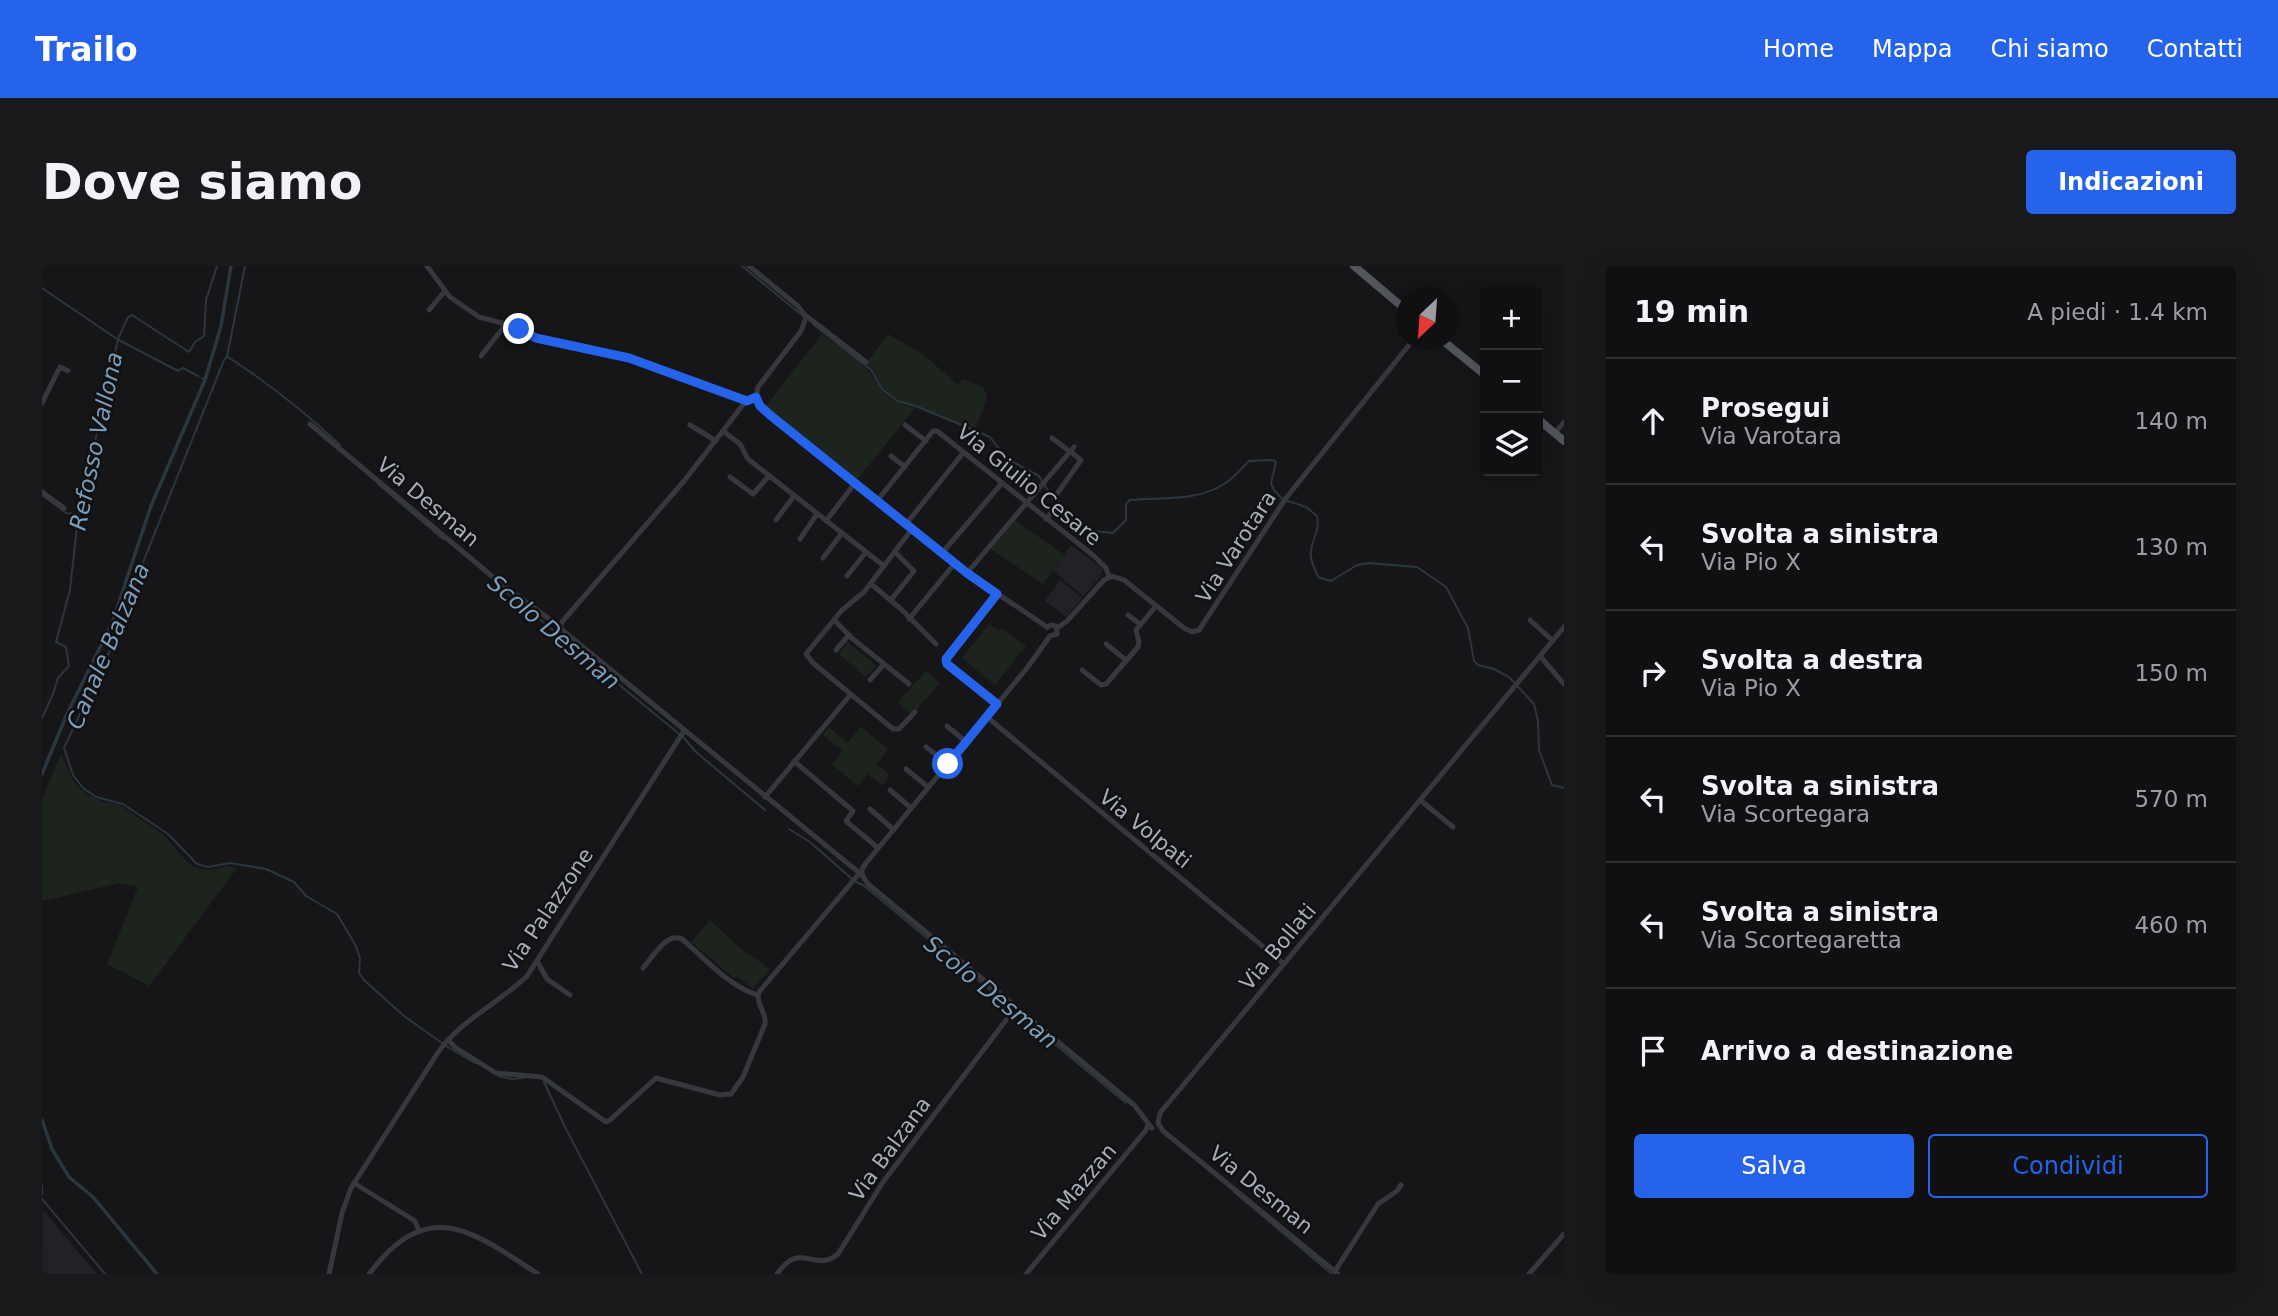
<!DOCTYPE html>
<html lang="it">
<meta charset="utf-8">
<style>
body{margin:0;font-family:"DejaVu Sans",sans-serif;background:#19191c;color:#f1f3f6}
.controls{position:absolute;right:21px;top:21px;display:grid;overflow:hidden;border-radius:7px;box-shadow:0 7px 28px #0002}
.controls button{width:63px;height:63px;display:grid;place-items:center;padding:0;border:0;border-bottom:2px solid #303033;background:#101013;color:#f1f3f6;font:35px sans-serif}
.compass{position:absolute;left:1354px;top:21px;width:63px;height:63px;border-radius:50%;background:#101013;box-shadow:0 7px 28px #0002;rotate:205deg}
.stop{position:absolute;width:21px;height:21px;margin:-16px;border:5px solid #2563eb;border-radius:50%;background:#fff}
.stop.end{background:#2563eb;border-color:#fff;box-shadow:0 2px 7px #0008}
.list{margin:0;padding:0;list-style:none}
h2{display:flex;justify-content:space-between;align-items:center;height:91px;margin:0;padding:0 28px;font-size:30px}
h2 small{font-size:23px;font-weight:400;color:#9c9da0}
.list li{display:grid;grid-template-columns:46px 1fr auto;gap:21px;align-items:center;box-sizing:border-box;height:126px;padding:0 28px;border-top:2px solid #303033}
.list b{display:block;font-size:26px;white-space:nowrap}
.list p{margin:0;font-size:23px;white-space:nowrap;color:#9c9da0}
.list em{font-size:23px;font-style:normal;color:#9c9da0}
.actions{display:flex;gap:14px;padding:21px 28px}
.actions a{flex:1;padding:16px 0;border:2px solid #2563eb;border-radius:7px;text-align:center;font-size:24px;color:#2563eb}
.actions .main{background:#2563eb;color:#fff}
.icon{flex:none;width:38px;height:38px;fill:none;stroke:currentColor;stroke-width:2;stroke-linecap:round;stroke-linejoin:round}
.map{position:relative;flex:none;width:1522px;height:1008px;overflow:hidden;border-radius:7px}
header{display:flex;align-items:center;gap:42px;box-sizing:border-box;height:98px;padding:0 35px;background:#2563eb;color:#fff}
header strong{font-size:33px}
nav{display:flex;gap:38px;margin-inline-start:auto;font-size:24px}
.intro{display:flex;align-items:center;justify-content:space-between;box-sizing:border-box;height:168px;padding:0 42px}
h1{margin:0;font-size:49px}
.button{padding:18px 32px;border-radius:7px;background:#2563eb;color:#fff;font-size:24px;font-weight:700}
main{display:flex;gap:42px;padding:0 42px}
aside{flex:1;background:#101013;border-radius:7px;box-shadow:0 7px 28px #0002}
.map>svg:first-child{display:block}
</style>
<header>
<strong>Trailo</strong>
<nav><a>Home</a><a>Mappa</a><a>Chi siamo</a><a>Contatti</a></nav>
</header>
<div class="intro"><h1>Dove siamo</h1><a class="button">Indicazioni</a></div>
<main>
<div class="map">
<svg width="1522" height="1008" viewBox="0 0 1522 1008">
<rect width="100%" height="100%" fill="#161619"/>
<!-- built -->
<g fill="#222226">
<polygon points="1029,279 1061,303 1058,311 1041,330 1011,305"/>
<polygon points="1018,314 1040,332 1024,351 1003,335"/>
<polygon points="1,944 55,1008 0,1008"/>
</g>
<!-- green -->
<g fill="#1c241d">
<path d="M780,68C795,80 815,92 827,106C844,128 843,135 873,142L815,214L723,141Z"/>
<path d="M846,68L882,89L916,119L920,113L941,121L945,131L934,161C920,161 852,135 842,125C834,117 832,106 823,99Z"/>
<polygon points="973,254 1022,289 1001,318 949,283"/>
<polygon points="947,358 957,365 960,362 984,380 953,419 920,392"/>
<polygon points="806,376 834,400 824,411 797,388"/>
<polygon points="884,405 898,417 870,449 856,436"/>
<polygon points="787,461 805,477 819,461 846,483 835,498 847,509 840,519 826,508 816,520 790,499 800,484 781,469"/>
<polygon points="19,488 32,516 45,528 60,536 76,538 122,569 146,597 158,603 167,604 185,600 195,602 107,720 65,698 96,621 77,617 0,635 0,534"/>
<polygon points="668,654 696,680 728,703 711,723 695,710 692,712 649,676"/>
</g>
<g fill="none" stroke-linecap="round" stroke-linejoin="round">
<!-- stream -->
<g stroke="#2b363e" stroke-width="2">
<polyline points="203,0 185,91 182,94 94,314 87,344 22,482 31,509 41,522 54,531 81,538 126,568 155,598 166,601 188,597 224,603 252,616 264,630 295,648 314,680 318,693 317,707 322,714 362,750 400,777"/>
<polyline points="700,0 762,51"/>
<polyline points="0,22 75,73 136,105 141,102 156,110"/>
<polyline points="772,59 829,104 840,123 855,135 874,140 948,171 964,192 997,210 1010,231"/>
<path d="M186,91C226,117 264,147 298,179"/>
<polyline points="160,112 163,114"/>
<polyline points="336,218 401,273"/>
<polyline points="0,229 24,247 34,248"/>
<path d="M1018,240L1042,264L1071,267L1084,254V238L1088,234C1119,231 1154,236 1182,218C1191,213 1199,203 1207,195L1231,194L1234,196L1229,217L1232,224L1240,233L1264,241L1275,250C1278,266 1271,270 1269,284C1267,293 1273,303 1276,311L1289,315L1315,299L1327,297L1375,301L1404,321L1426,362L1432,395L1436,399L1452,403L1467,411L1492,438L1496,455L1497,484L1510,519L1522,522"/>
<polyline points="456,319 642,472 654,486 723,544"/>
<polyline points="0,452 11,428 16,412 27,400 24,381 14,376 28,324 38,233 59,152 76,73 86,51 90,49 147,86 153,76 162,70 164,34 175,0"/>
<polyline points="747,563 768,576 809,612"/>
<polyline points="814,616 821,619 970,742"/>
<polyline points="974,746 1084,837"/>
<polyline points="404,780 433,797"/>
<polyline points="456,810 470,813 481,812"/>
<polyline points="502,816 524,863 600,1008"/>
<polyline points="0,920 0,929"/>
<polyline points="1192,926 1290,1008"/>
<polyline points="0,933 63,1008"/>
</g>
<!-- canal -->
<g stroke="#2b363e" stroke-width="3.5">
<polyline points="0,508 25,448 70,357 109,240 163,114 179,60 189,0"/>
<polyline points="0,854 10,883 27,911 51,931 115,1008"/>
</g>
<!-- minor -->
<g stroke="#37383e" stroke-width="5">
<polyline points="385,0 408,31 437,51 468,59 494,72 587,92 704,135"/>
<polyline points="707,0 756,40 764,51 759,65 716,121 714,131 718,140 925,307 1005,361"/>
<polyline points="387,44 403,25"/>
<polyline points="763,49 824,96"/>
<polyline points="439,90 464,58"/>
<polyline points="714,131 704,135 642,215 519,357 519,363 820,609 826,618 1092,839 1110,862"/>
<polyline points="0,137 18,101 26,105"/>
<polyline points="268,158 457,316 518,361"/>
<polyline points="648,159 674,175"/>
<polyline points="863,159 884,175"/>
<polyline points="681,165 698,178 706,193 842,300"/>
<polyline points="1513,167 1522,156"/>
<polyline points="849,190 863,201"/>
<polyline points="688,211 711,228 727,210"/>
<polyline points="0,226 22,242"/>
<polyline points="835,235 891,165 895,165 1052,290 1064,302 1067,311"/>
<polyline points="1004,253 1017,238 1012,232 1039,194 1010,172"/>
<polyline points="734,254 752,230"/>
<polyline points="784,255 813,217"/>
<polyline points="864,258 921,187"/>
<polyline points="870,263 822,326 800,344 764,388 771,397 851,463 857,463 873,446"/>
<polyline points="758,273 775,248"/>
<polyline points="900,287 960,217"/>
<polyline points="781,292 800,267"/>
<polyline points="925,307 1032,181"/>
<polyline points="805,310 824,286"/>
<polyline points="829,318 859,343 894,378"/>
<polyline points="955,328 903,394 905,398 955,438"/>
<polyline points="849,334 872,305 853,286"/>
<polyline points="1086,349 1098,358"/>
<polyline points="867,353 913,297"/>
<polyline points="792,354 811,373 867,418"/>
<polyline points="1488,354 1511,375"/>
<polyline points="1015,362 1025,355 1062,314 1070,310 1082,314 1142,362 1150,366 1157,364 1244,232 1371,74"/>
<polyline points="1064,378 1084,394"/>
<polyline points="794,384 807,369"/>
<polyline points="1498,390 1522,418"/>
<polyline points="1040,404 1059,419 1064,418 1096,381 1097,376 1094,364 1114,340"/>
<polyline points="828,414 842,398"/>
<polyline points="945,451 1242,698"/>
<polyline points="905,460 924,476"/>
<polyline points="884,481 906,498"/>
<polyline points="752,495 811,545 804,555 836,582"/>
<polyline points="864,503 886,521"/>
<polyline points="848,524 869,542"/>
<polyline points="723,531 809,428"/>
<polyline points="1378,534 1411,561"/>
<polyline points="828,543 852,564"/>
<polyline points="820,609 820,603 824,597 985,402 1008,370 1015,368 1014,360 1009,359 1005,361"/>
<polyline points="495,695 505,713 528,729"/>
<path d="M601,702C611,691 624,666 640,673C662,692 687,720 715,729"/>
<path d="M406,774L414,782L454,807L500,811L564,856L568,854L614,812L678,829L689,828L701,811L723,758C725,746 713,738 717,726L816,609H820"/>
<polyline points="312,917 373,955 377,965"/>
<polyline points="1293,1005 1336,938 1355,925 1359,919"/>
<path d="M287,1008L300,947L309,922L395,788C416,756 457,737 485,710L642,465"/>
<path d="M327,1008C386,930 429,964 496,1008"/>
<path d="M735,1008C759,973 772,1008 796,988L841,916L974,741"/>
<polyline points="984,1008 1104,864 1106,858"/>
<polyline points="1296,1008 1121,865 1116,857 1118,847 1522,361"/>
<polyline points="1487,1008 1522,968"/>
</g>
<!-- major -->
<g stroke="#53555d" stroke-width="8">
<polyline points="1312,0 1364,44"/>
<polyline points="1400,74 1443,109"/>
<polyline points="1496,153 1522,175"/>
</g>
</g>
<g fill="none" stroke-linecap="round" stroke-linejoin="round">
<!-- route -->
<polyline stroke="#2563eb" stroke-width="9" points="477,63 494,72 587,92 705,135 714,131 718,140 728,149 925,307 955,328 904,393 905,398 955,438 906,498"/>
</g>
<g text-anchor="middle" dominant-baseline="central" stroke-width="5" stroke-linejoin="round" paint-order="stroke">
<!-- street labels -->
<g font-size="21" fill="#a7aeba" stroke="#111114">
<text transform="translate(987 219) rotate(39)">Via Giulio Cesare</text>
<text transform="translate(386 236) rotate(40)">Via Desman</text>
<text transform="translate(1194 281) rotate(-57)">Via Varotara</text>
<text transform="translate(1103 563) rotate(39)">Via Volpati</text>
<text transform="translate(506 644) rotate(-56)">Via Palazzone</text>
<text transform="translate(1236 681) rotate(-50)">Via Bollati</text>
<text transform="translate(848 883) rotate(-54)">Via Balzana</text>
<text transform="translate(1219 924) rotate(39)">Via Desman</text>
<text transform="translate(1032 926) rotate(-50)">Via Mazzan</text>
</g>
<!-- water labels -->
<g font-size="23" font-style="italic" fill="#7b9db8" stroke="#111114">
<text transform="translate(54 175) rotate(-78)">Refosso Vallona</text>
<text transform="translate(512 366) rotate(40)">Scolo Desman</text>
<text transform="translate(66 380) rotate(-67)">Canale Balzana</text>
<text transform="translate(949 726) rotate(39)">Scolo Desman</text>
</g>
</g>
</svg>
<div class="controls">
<button>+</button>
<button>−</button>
<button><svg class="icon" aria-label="layers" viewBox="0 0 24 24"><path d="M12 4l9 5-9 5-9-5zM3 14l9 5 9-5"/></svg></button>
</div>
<svg class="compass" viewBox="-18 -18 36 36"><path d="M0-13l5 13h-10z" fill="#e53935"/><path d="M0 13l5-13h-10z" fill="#9c9da0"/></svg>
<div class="stop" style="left:906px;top:498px"></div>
<div class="stop end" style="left:477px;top:63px"></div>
</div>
<aside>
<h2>19 min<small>A piedi · 1.4 km</small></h2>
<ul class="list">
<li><svg class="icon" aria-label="ahead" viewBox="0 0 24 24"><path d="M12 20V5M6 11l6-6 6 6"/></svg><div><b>Prosegui</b><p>Via Varotara</p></div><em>140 m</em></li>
<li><svg class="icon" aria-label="left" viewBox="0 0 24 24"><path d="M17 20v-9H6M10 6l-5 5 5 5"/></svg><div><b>Svolta a sinistra</b><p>Via Pio X</p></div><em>130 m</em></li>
<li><svg class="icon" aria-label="right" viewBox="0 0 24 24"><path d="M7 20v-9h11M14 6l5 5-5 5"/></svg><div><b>Svolta a destra</b><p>Via Pio X</p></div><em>150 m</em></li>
<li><svg class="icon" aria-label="left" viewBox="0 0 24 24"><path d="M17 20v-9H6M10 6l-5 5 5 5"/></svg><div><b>Svolta a sinistra</b><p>Via Scortegara</p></div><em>570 m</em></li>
<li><svg class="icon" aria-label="left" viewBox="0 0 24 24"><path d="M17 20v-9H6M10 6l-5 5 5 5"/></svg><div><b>Svolta a sinistra</b><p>Via Scortegaretta</p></div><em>460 m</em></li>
<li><svg class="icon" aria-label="arrive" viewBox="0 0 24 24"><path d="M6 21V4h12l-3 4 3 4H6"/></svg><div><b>Arrivo a destinazione</b></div></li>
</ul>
<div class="actions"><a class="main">Salva</a><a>Condividi</a></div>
</aside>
</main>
